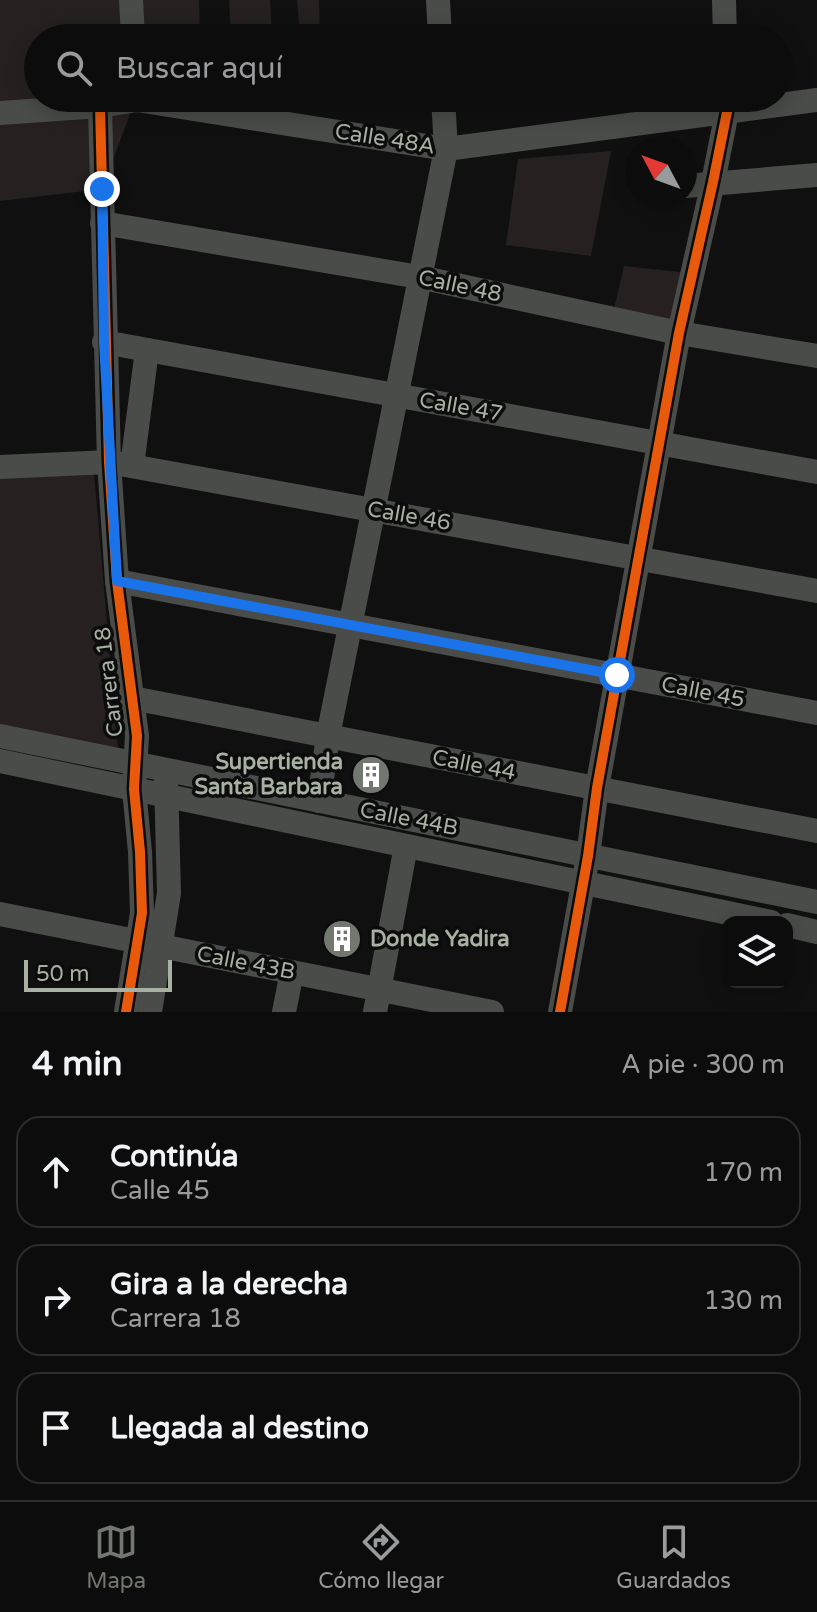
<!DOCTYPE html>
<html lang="es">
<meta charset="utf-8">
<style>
body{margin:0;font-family:"Varela Round",sans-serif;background:#151515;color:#f1f3f6}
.controls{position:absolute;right:24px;bottom:24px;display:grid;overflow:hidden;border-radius:16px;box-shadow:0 4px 20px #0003}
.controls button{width:72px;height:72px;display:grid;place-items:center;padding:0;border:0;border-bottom:2px solid #2c2c2d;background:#0c0c0c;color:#f1f3f6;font:40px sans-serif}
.compass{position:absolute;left:625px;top:136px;width:72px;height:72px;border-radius:50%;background:#0c0c0c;box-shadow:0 4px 20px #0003;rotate:311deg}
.scale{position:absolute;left:24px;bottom:20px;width:148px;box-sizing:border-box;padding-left:8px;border:4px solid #a7b0a2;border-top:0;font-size:22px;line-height:28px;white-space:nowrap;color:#a7b0a2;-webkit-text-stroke:6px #0b0c0b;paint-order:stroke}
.stop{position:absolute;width:24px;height:24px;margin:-18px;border:6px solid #1a73e8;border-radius:50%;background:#fff}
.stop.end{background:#1a73e8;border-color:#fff;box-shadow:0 2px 8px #0008}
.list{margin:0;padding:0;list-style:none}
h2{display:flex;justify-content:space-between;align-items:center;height:104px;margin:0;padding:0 32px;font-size:34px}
h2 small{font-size:26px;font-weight:400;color:#9a9b9d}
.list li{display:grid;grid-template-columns:52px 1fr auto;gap:24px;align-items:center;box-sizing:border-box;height:112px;margin:0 16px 16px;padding:0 16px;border:2px solid #2c2c2d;border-radius:24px}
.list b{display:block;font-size:30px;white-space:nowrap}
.list p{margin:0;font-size:26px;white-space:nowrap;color:#9a9b9d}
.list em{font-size:26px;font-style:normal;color:#9a9b9d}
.icon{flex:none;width:44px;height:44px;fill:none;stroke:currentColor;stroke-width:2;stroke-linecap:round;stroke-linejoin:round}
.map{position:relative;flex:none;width:817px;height:1012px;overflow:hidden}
.search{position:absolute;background:#0c0c0c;box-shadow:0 4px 20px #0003;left:24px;right:24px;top:24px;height:88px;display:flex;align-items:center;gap:20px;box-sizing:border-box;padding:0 28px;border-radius:44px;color:#9a9b9d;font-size:30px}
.sheet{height:488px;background:#0c0c0c}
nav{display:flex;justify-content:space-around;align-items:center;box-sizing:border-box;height:112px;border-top:2px solid #2c2c2d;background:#0c0c0c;font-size:22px;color:#9a9b9d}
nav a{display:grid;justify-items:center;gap:4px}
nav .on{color:#72786f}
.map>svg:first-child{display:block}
</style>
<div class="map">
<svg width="817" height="1012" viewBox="0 0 817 1012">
<rect width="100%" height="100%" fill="#101010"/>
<!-- green -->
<g fill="#262020">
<polygon points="0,0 131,0 133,38 38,38 38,98 136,98 102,189 0,201"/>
<polygon points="142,0 199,0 200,38 143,38"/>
<polygon points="229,0 270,0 272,38 231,38"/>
<polygon points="297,0 319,0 320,38 300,38"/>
<polygon points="611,151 591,256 506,245 518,159"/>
<polygon points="624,266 689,273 679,324 614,309"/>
<polygon points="93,462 119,760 0,737 0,467"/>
</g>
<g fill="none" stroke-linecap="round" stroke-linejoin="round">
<!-- minor -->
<g stroke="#494c48" stroke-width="24">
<polyline points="131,0 133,38"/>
<polyline points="438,0 440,38"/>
<polyline points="724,0 725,38"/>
<polyline points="100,106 109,462 117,581 137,736 134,789 140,852 142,913 126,1012"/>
<polyline points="0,113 100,106 137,100 446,149 817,100"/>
<polyline points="685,186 817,175"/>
<polyline points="102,223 419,277 679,333 817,356"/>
<polyline points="104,342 817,472"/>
<polyline points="132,466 147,350"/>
<polyline points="0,467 109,462 817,591"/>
<polyline points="117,581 817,713"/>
<polyline points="132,698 817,831"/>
<polyline points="0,736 817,902"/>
<polyline points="0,761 771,922"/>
<polyline points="319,801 328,736 446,149 443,98"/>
<polyline points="0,914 492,1012"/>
<polyline points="787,925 817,932"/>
<polyline points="150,1012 169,893 166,780"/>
<polyline points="284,1012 292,972"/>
<polyline points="375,1012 406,846"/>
<polyline points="560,1012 588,856 597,788 679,333 713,182 727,112 726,98"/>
</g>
<defs>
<g id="cycleway">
<polyline points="100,106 109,462 117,581 137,736 134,789 140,852 142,913 126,1012"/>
<polyline points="560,1012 588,856 597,788 679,333 713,182 727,112 726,98"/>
</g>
</defs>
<!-- cycleway casing -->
<use href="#cycleway" stroke="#0b0c0b" stroke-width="15"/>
<!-- cycleway -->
<use href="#cycleway" stroke="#e8590c" stroke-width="10"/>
</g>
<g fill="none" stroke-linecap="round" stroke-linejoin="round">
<!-- route -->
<polyline stroke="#1a73e8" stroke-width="10" points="102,189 104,342 117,581 617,675"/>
</g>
<!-- icons -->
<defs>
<symbol id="building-disc" viewBox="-11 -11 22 22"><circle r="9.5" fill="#72786f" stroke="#0b0c0b"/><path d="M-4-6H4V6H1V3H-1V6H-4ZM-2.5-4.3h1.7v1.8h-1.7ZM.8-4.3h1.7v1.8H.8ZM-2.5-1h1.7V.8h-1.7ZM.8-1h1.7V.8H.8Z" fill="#fff"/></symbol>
</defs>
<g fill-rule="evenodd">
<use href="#building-disc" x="349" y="753" width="44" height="44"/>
<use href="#building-disc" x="320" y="917" width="44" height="44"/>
</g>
<g text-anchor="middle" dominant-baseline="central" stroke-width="7" stroke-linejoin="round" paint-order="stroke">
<!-- street labels -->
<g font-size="22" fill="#a7b0a2" stroke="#0b0c0b">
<text transform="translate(385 139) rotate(9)">Calle 48A</text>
<text transform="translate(460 286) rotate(12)">Calle 48</text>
<text transform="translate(461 407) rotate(10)">Calle 47</text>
<text transform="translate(409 516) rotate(10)">Calle 46</text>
<text transform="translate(109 682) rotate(-97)">Carrera 18</text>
<text transform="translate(703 692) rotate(11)">Calle 45</text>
<text transform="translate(474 765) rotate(11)">Calle 44</text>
<text transform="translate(409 819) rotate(11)">Calle 44B</text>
<text transform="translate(246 963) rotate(11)">Calle 43B</text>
</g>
<!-- poi labels -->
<g font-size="22" font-weight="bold" fill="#a7b0a2" stroke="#0b0c0b" text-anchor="end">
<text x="343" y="762">Supertienda<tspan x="343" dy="25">Santa Barbara</tspan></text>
<text x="370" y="939" text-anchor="start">Donde Yadira</text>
</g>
</g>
</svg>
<div class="controls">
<button><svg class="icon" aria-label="layers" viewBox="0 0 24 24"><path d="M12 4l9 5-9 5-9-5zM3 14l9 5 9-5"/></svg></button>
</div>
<svg class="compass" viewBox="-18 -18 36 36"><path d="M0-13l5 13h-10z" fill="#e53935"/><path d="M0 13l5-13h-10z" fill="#9a9b9d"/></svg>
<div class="scale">50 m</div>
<div class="stop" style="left:617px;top:675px"></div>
<div class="stop end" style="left:102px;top:189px"></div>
<div class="search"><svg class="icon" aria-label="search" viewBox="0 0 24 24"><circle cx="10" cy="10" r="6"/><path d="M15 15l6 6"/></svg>Buscar aquí</div>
</div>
<section class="sheet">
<h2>4 min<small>A pie · 300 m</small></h2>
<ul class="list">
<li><svg class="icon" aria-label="ahead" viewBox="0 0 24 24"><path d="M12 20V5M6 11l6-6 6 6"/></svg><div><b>Continúa</b><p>Calle 45</p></div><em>170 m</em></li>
<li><svg class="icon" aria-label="right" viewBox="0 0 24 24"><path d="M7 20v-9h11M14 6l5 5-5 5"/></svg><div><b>Gira a la derecha</b><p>Carrera 18</p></div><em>130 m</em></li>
<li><svg class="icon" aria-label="arrive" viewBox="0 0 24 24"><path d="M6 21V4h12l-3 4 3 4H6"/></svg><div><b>Llegada al destino</b></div></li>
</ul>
</section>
<nav>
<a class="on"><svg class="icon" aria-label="map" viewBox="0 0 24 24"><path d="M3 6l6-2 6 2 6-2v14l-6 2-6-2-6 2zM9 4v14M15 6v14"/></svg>Mapa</a>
<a><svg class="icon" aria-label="directions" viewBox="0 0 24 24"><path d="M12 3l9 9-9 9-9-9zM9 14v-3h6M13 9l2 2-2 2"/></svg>Cómo llegar</a>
<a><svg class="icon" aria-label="saved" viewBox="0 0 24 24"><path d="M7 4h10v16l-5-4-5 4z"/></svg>Guardados</a>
</nav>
